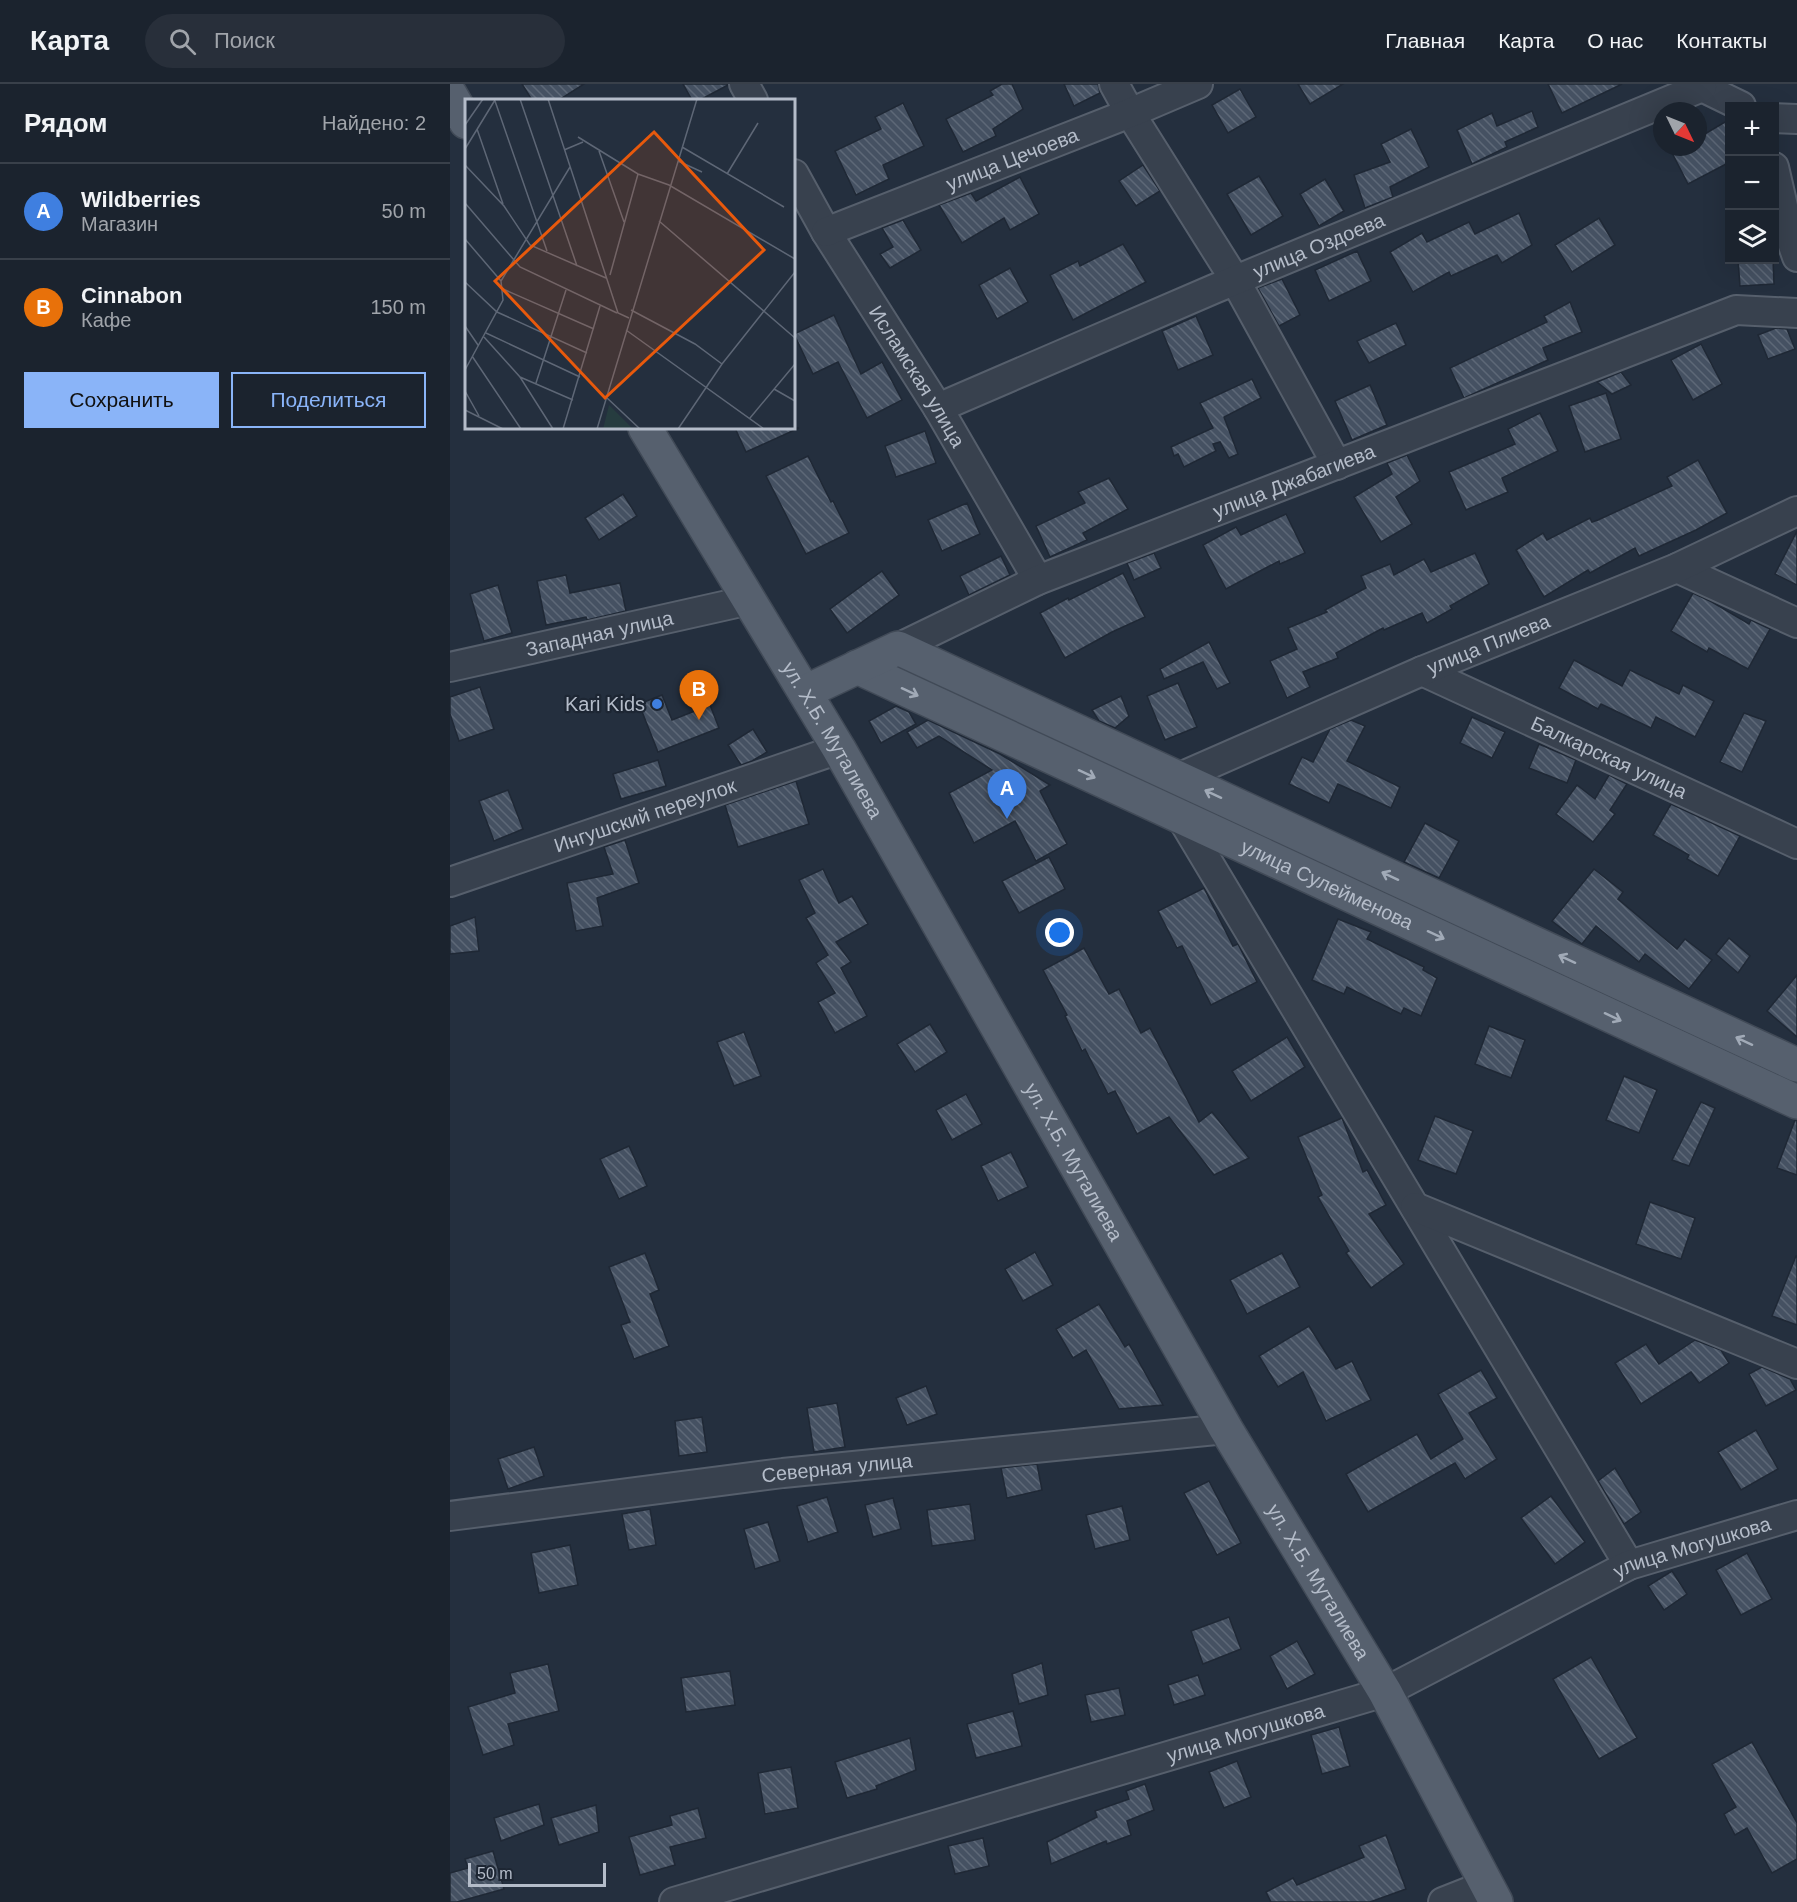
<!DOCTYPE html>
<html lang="ru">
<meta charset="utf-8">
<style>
body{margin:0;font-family:Helvetica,sans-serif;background:#282f3a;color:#f1f3f6}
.controls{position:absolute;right:18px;top:18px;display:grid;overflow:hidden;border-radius:0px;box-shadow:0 6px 24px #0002}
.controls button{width:54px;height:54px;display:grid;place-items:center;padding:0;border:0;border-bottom:2px solid #39404a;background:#1b232e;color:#f1f3f6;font:30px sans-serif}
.compass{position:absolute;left:1203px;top:18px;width:54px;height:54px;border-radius:50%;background:#1b232e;box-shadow:0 6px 24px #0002;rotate:133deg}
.scale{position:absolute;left:18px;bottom:15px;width:138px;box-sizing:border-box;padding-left:6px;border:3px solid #b4bcc9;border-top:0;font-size:16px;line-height:21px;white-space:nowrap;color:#b4bcc9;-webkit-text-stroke:4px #1d2633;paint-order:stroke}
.you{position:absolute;left:610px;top:849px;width:21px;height:21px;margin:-15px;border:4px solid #fff;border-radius:50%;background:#1a73e8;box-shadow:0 0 0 9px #1a73e833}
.badge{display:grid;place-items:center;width:39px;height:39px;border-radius:50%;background:#8ab4f8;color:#fff;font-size:20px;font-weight:700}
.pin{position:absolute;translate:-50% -50px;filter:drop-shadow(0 2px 3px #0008)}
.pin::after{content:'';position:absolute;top:32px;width:21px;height:18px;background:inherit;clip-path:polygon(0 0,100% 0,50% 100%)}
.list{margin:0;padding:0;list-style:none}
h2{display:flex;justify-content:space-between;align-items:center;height:78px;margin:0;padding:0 24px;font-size:26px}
h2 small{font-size:20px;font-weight:400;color:#a0a4aa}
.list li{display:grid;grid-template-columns:39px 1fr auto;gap:18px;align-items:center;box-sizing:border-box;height:96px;padding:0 24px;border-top:2px solid #39404a}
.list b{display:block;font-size:22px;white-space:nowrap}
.list p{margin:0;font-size:20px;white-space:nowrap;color:#a0a4aa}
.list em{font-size:20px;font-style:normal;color:#a0a4aa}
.actions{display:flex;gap:12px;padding:18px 24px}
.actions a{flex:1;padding:14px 0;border:2px solid #8ab4f8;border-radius:0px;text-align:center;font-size:21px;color:#8ab4f8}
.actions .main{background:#8ab4f8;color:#111}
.icon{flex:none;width:33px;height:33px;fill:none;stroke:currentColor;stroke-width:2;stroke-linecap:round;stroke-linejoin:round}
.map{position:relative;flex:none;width:1347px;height:1818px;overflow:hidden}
header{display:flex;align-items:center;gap:36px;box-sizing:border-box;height:84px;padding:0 30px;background:#1b232e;border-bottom:2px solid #39404a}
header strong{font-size:28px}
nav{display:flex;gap:33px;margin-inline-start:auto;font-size:21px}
.search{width:420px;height:54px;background:#282f3a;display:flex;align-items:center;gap:15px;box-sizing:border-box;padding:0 21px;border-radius:33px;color:#a0a4aa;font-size:22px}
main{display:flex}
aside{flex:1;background:#1b232e}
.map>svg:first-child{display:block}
</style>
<header>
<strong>Карта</strong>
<div class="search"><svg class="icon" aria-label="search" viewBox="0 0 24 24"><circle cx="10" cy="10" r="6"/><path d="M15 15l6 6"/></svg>Поиск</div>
<nav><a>Главная</a><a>Карта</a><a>О нас</a><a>Контакты</a></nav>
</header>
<main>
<aside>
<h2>Рядом<small>Найдено: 2</small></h2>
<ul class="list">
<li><span class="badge" style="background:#3f7fe0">A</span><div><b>Wildberries</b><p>Магазин</p></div><em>50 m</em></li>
<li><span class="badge" style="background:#e8710a">B</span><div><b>Cinnabon</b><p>Кафе</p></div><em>150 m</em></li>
</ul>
<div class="actions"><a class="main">Сохранить</a><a>Поделиться</a></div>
</aside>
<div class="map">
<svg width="1347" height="1818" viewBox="0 0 1347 1818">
<defs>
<pattern id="building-back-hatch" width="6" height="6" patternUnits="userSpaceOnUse" patternTransform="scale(1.5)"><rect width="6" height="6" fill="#455162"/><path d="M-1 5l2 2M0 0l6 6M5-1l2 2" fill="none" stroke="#5d6877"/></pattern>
</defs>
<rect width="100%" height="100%" fill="#242f3e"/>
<!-- building -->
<g fill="url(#building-back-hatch)" stroke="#1f2835" stroke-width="1.5">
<polygon points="72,0 134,0 109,16 82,16"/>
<polygon points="233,0 278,0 278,1 250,16 242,16"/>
<polygon points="552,0 562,0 573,25 543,45 546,52 513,68 496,35 543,11 540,7"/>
<polygon points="614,0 648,0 650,9 624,22"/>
<polygon points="848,0 893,0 860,20"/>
<polygon points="1098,0 1172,0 1112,29"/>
<polygon points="790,5 806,33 778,49 762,21"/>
<polygon points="453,19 474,62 433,81 439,95 406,111 385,67 431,45 425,33"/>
<polygon points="1082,27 1088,43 1055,58 1057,63 1022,80 1007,46 1042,29 1047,42"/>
<polygon points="1280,35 1280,78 1238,100 1219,63 1248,63 1248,54"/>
<polygon points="961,45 979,83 940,103 943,113 915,124 904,91 940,78 931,60"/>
<polygon points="693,81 710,107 686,122 669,97"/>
<polygon points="809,92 833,132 801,151 777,110"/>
<polygon points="570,93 589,130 560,146 554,134 512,159 489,121 521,109 526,117"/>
<polygon points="875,95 894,127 869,142 850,110"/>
<polygon points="1069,129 1082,161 1052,179 1047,171 1001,192 999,188 963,208 940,168 972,149 977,158 1019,138 1025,150"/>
<polygon points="1149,134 1165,161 1122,188 1105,161"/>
<polygon points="453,136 471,166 440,184 430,170 443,163 432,144"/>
<polygon points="673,160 696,198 623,236 600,191 628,177 630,182"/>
<polygon points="907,167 921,197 879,217 865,186"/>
<polygon points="1288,176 1323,176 1324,200 1290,202"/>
<polygon points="560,184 578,218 547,235 529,201"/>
<polygon points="832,195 850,231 829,242 808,204"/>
<polygon points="1120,218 1132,248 1093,264 1098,276 1014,314 1000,284 1097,238 1094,232"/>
<polygon points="384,231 411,290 432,278 452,316 417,334 388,278 363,290 344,250"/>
<polygon points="746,232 763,271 728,286 712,247"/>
<polygon points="946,239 956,261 919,279 907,257"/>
<polygon points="1326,244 1337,245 1345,265 1318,275 1308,251"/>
<polygon points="1251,260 1272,300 1243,316 1221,276"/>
<polygon points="1171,288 1181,301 1162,310 1147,298"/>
<polygon points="802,295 811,314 774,333 788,370 779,374 770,358 763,360 766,367 734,383 728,370 724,372 721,363 763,344 750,319"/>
<polygon points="920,301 937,341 902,356 885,317"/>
<polygon points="1156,309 1171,355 1135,368 1119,322"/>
<polygon points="1090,329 1108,367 1052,394 1058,408 1016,426 999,388 1065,360 1058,345"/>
<polygon points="285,344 349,344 296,368"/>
<polygon points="475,347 486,379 446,393 435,362"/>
<polygon points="957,371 970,397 946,413 962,440 931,458 904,413 942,390 937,379"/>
<polygon points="358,372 381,418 383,417 399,449 356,470 316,392"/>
<polygon points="1248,376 1277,429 1246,446 1189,472 1185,464 1140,489 1138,486 1094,513 1066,466 1093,449 1097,456 1140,434 1142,438 1148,436 1222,402 1217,393"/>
<polygon points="659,394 678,425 633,449 637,456 600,473 586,442 635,419 628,408"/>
<polygon points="173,410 187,432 149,456 135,434"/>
<polygon points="517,419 530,450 492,467 478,436"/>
<polygon points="836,430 855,469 830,480 829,477 776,505 753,461 786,443 791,451"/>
<polygon points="1347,447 1347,501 1325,490"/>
<polygon points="704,469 711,484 684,496 677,479"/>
<polygon points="1025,469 1039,500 1000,522 1002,525 977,539 972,529 934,546 933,544 886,569 888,574 853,588 860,603 837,614 820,577 847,565 838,544 877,528 875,526 916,504 911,492 940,480 944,491 974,475 981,488"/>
<polygon points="551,472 560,491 519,511 510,492"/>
<polygon points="432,487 449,511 397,549 380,525"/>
<polygon points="673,489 695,533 662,548 615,574 590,529 618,514 619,516"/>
<polygon points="116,491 120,509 170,499 176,527 137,536 136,533 96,541 87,497"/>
<polygon points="48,501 62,549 34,557 20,510"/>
<polygon points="1243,509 1262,518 1299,540 1301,536 1320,545 1298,585 1259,564 1257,568 1221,547"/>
<polygon points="759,558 780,599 767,605 753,578 714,595 710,585"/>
<polygon points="1124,576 1172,602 1180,586 1229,610 1233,601 1264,617 1245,653 1206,633 1201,644 1151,620 1148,625 1109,604"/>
<polygon points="728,599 747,643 715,656 697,612"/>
<polygon points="30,603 44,645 9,657 0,630 0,613"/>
<polygon points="212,611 222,636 260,621 269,644 208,668 189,620"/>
<polygon points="671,612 679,632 665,644 649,637 642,626"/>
<polygon points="446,622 459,628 466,640 431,659 419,637"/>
<polygon points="1294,629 1316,637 1292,688 1270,678"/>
<polygon points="1022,633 1055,648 1042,674 1010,659"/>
<polygon points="478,636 550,670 600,701 590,707 617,760 586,777 565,737 524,759 499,709 542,686 489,652 467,664 457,648"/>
<polygon points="901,636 915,642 897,677 950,703 941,724 888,700 879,719 839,700 852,673 863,678 880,645"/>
<polygon points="303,645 317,668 302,677 291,681 278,661"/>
<polygon points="1089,660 1126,676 1117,699 1079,684"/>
<polygon points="208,676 216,702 171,715 163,690"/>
<polygon points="1159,691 1177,700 1160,726 1165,730 1143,758 1106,730 1127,701 1145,715"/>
<polygon points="346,697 359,740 288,763 275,721"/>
<polygon points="58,706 73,745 44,757 29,717"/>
<polygon points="1221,720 1290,752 1268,792 1237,775 1239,771 1203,751"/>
<polygon points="975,739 1009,757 989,794 954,778"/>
<polygon points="175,756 189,799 147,814 153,842 126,847 117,799 163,790 154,763"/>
<polygon points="599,773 615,805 569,829 552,797"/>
<polygon points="373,785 389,819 402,812 418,840 386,858 401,878 391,884 417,932 385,949 368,918 385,909 366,879 378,871 356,834 365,829 349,796"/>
<polygon points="1144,785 1173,808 1168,815 1227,865 1235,855 1262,876 1239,905 1195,870 1189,878 1146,842 1132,860 1102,837"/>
<polygon points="754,804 783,862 788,860 807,898 761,921 732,862 727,864 708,827"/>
<polygon points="25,833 29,867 0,870 0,842"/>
<polygon points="888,835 921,848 917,855 974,883 973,886 987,894 971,932 954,924 951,930 897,903 894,910 862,896"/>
<polygon points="1279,854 1300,872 1288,889 1266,870"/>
<polygon points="634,864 659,910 669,905 691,949 700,944 749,1038 762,1028 799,1074 764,1091 719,1033 687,1050 665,1007 658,1010 635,965 632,967 615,932 617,931 593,886"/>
<polygon points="1347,891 1347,953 1317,927"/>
<polygon points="480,940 497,968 465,988 447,960"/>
<polygon points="1039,942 1075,956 1061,994 1025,980"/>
<polygon points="294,948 311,992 284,1002 267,958"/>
<polygon points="837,953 855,983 801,1017 782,987"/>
<polygon points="1174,992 1207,1006 1189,1049 1156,1036"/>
<polygon points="516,1010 532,1040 502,1056 486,1026"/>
<polygon points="1251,1018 1265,1024 1239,1082 1222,1076"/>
<polygon points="985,1032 1023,1047 1006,1090 968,1076"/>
<polygon points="892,1034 913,1088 917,1086 936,1121 919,1130 954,1180 921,1204 896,1169 899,1167 868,1113 872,1111 848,1053"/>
<polygon points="1345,1036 1347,1036 1347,1091 1327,1084"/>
<polygon points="179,1062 197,1102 169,1115 150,1075"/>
<polygon points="561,1068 578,1103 548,1117 531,1082"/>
<polygon points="1200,1118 1245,1134 1231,1175 1186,1160"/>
<polygon points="585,1168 603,1201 573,1217 555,1185"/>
<polygon points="195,1169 209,1206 200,1210 219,1262 184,1275 171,1241 180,1238 159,1183"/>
<polygon points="832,1169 850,1203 797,1230 780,1196"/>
<polygon points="1346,1172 1347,1172 1347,1241 1322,1232"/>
<polygon points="649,1220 675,1263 679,1260 713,1321 669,1325 636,1266 623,1274 606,1245"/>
<polygon points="859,1242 886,1285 902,1277 921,1316 876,1337 853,1288 828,1303 809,1272"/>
<polygon points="1245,1256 1271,1266 1279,1279 1249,1299 1241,1288 1191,1320 1165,1279 1196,1260 1209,1280"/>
<polygon points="1312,1283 1340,1295 1346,1306 1316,1322 1299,1290"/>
<polygon points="1031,1286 1047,1314 1019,1329 1047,1375 1015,1395 1005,1379 918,1428 896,1390 967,1350 981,1375 1013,1355 988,1310"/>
<polygon points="476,1302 487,1330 457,1341 446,1314"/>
<polygon points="387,1319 395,1363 364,1368 357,1324"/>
<polygon points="252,1333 257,1368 229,1372 225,1337"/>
<polygon points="1306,1346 1328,1385 1291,1406 1268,1368"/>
<polygon points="84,1363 94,1392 58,1405 48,1375"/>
<polygon points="587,1380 592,1406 557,1414 551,1384"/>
<polygon points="1165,1384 1191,1428 1174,1440 1148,1397"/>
<polygon points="759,1397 791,1459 767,1471 734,1409"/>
<polygon points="1101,1412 1135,1458 1105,1480 1071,1434"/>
<polygon points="377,1413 388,1448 358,1458 347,1422"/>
<polygon points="443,1414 451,1445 423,1453 415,1421"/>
<polygon points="520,1420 525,1456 482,1462 477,1426"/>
<polygon points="672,1422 680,1456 645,1465 636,1431"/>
<polygon points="200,1425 206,1461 179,1466 172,1430"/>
<polygon points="318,1438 330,1477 305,1485 294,1445"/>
<polygon points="120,1461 128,1501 89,1509 81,1469"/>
<polygon points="1297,1469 1322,1515 1291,1531 1266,1486"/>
<polygon points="1222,1487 1237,1510 1214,1526 1198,1502"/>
<polygon points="779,1533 791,1565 753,1580 741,1547"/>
<polygon points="847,1557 865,1590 837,1605 820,1572"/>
<polygon points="1141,1573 1187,1654 1149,1675 1103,1595"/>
<polygon points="592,1579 598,1611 569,1620 562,1590"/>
<polygon points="98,1580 109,1627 58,1640 64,1661 33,1671 18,1623 65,1609 60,1589"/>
<polygon points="280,1587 285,1621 236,1628 231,1594"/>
<polygon points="748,1591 755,1611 724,1621 718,1601"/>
<polygon points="669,1604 675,1631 641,1638 635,1611"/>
<polygon points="563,1627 572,1662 526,1674 517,1640"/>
<polygon points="889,1643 900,1682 872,1690 861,1651"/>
<polygon points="460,1654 466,1686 426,1702 427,1705 397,1714 385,1678"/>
<polygon points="1302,1658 1347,1739 1347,1775 1322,1789 1297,1744 1285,1751 1274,1730 1286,1723 1262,1680"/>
<polygon points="787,1677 801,1713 774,1724 759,1688"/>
<polygon points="341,1683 348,1724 315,1730 308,1689"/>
<polygon points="695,1700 704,1726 677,1737 681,1751 657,1760 656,1757 601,1780 597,1758 647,1733 645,1727 679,1715 676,1707"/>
<polygon points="89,1720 94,1741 51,1757 44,1734"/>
<polygon points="146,1721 149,1748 109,1761 101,1734"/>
<polygon points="248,1724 256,1754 220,1763 225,1781 190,1791 179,1753 222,1741 220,1732"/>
<polygon points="936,1751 956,1805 920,1818 821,1818 816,1808 843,1794 847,1801 914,1773 909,1762"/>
<polygon points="533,1754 539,1782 505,1790 498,1762"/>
<polygon points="43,1767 54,1805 7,1818 0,1818 0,1789 18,1784 15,1775"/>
</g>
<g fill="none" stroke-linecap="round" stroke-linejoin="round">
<defs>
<g id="minor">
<polyline points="294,0 303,16"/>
<polyline points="664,0 680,29 785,196 887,381"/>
<polyline points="1249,0 1252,3 1291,22"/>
<polyline points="1324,34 1347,35"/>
<polyline points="1324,83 1340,153 1347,173"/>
<path id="s1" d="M344,90L376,148L488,324L588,496"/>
<path id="s2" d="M376,148L680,29L748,0"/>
<path id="s3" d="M488,324L764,205L1252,3"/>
<polyline points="1227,484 1347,539"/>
<path id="s4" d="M448,564L588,496L1286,226L1347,229"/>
<path id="s5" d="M0,583L300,516"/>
<path id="s6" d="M972,587L1347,760"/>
<path id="s7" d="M728,694L972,587L1227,484L1347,427"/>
<polyline points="731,733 1179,1481"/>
<path id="s8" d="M0,798L389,665"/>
<polyline points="965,1123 1347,1280"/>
<path id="s9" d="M0,1432L333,1389L776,1345"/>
<path id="s10" d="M224,1818L935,1608L1179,1481L1347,1431"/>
<polyline points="993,1818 1036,1801"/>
</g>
<g id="major">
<polyline points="0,10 16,38"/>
<path id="s11" d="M195,344L389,665L776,1345L935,1608L1046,1818"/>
<path id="s12" d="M407,583L1347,1018"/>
<polyline points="355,608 448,564 1347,981"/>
</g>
</defs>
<!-- minor casing -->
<use href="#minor" stroke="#565f6c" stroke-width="32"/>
<!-- major casing -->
<use href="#major" stroke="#414a57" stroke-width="36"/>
<!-- minor -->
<use href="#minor" stroke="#38414e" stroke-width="28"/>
<!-- major -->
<use href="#major" stroke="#56606e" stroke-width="33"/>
</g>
<!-- one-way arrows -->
<defs><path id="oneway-shaft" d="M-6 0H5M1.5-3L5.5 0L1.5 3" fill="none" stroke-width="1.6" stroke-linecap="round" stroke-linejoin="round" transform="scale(1.5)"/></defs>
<g stroke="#a1aab7">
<use href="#oneway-shaft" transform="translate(460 608) rotate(25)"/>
<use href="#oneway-shaft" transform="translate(637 690) rotate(25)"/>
<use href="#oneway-shaft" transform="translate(763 710) rotate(-155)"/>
<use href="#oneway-shaft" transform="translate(940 792) rotate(-155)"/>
<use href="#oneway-shaft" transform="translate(986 851) rotate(25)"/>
<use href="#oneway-shaft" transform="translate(1117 875) rotate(-155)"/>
<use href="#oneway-shaft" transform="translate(1163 933) rotate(25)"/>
<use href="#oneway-shaft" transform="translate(1294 957) rotate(-155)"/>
</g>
<!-- markers -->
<circle fill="#3f7fe0" stroke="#1d2633" stroke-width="2" cx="207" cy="620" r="6"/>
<g text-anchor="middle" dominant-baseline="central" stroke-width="4.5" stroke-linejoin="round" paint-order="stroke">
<!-- street labels -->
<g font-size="20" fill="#b4bcc9" stroke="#1d2633">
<text stroke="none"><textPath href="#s2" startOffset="200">улица Цечоева</textPath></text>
<text stroke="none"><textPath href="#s3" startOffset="414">улица Оздоева</textPath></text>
<text stroke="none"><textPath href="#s1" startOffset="237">Исламская улица</textPath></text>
<text stroke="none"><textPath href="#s4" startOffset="430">улица Джабагиева</textPath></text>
<text stroke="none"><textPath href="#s5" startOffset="153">Западная улица</textPath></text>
<text stroke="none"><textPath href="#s7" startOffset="338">улица Плиева</textPath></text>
<text stroke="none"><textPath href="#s11" startOffset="364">ул. Х.Б. Муталиева</textPath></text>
<text stroke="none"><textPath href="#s6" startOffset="206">Балкарская улица</textPath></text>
<text stroke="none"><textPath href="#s8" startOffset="206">Ингушский переулок</textPath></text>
<text stroke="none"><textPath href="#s12" startOffset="518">улица Сулейменова</textPath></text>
<text stroke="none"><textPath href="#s11" startOffset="850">ул. Х.Б. Муталиева</textPath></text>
<text stroke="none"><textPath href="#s9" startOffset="390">Северная улица</textPath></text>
<text stroke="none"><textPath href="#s10" startOffset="1082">улица Могушкова</textPath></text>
<text stroke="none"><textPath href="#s11" startOffset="1336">ул. Х.Б. Муталиева</textPath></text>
<text stroke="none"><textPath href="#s10" startOffset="596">улица Могушкова</textPath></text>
</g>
<!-- poi labels -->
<g font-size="20" fill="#b4bcc9" stroke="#1d2633" text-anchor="end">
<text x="195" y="620">Kari Kids</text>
</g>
</g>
<!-- overview -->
<g transform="translate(15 15)">
<rect width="330" height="330" fill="#242f3e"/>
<path d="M144,306L168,330H138Z" fill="#263c3f"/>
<path fill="none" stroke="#5e6776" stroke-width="1.5" d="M55,0L112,167M83,0L153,214L164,219M30,2L82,152M0,26L18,0M12,30L38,105M113,38L173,75L204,86L330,160M217,48L319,108M0,50L30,1M99,51L118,43M134,52L159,123M213,62L237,73M0,66L39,107L65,146L141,179M262,75L293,24M0,104L55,168L152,214M194,122L330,239M0,140L36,182M145,176L173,75M0,183L32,213L122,254M38,190L129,230M166,211L230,245L257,265M0,227L13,246M161,231L299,330M21,234L115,278M19,238L55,278L88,330M7,257L56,330M0,271L38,201L36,182L105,68M55,278L108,301M71,284L101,191M309,290L330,302M0,292L14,317M141,298L175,330M0,311L38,330M285,319L330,265M98,330L135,207M132,330L232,0M213,330L257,265L330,173"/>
<path fill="#e8590c" fill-opacity="0.15" stroke="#e8590c" stroke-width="3" d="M189,33L299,151L140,299L30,182Z"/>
<rect width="330" height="330" fill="none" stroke="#b4bcc9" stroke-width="3"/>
</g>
</svg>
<div class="controls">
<button>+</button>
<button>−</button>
<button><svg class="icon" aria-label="layers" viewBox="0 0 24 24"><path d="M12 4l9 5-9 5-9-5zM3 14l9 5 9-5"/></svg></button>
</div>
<svg class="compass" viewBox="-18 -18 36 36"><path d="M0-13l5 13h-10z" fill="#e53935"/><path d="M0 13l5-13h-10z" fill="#a0a4aa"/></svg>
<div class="scale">50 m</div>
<div class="you"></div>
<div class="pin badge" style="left:557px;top:735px;background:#3f7fe0">A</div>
<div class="pin badge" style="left:249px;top:636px;background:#e8710a">B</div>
</div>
</main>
